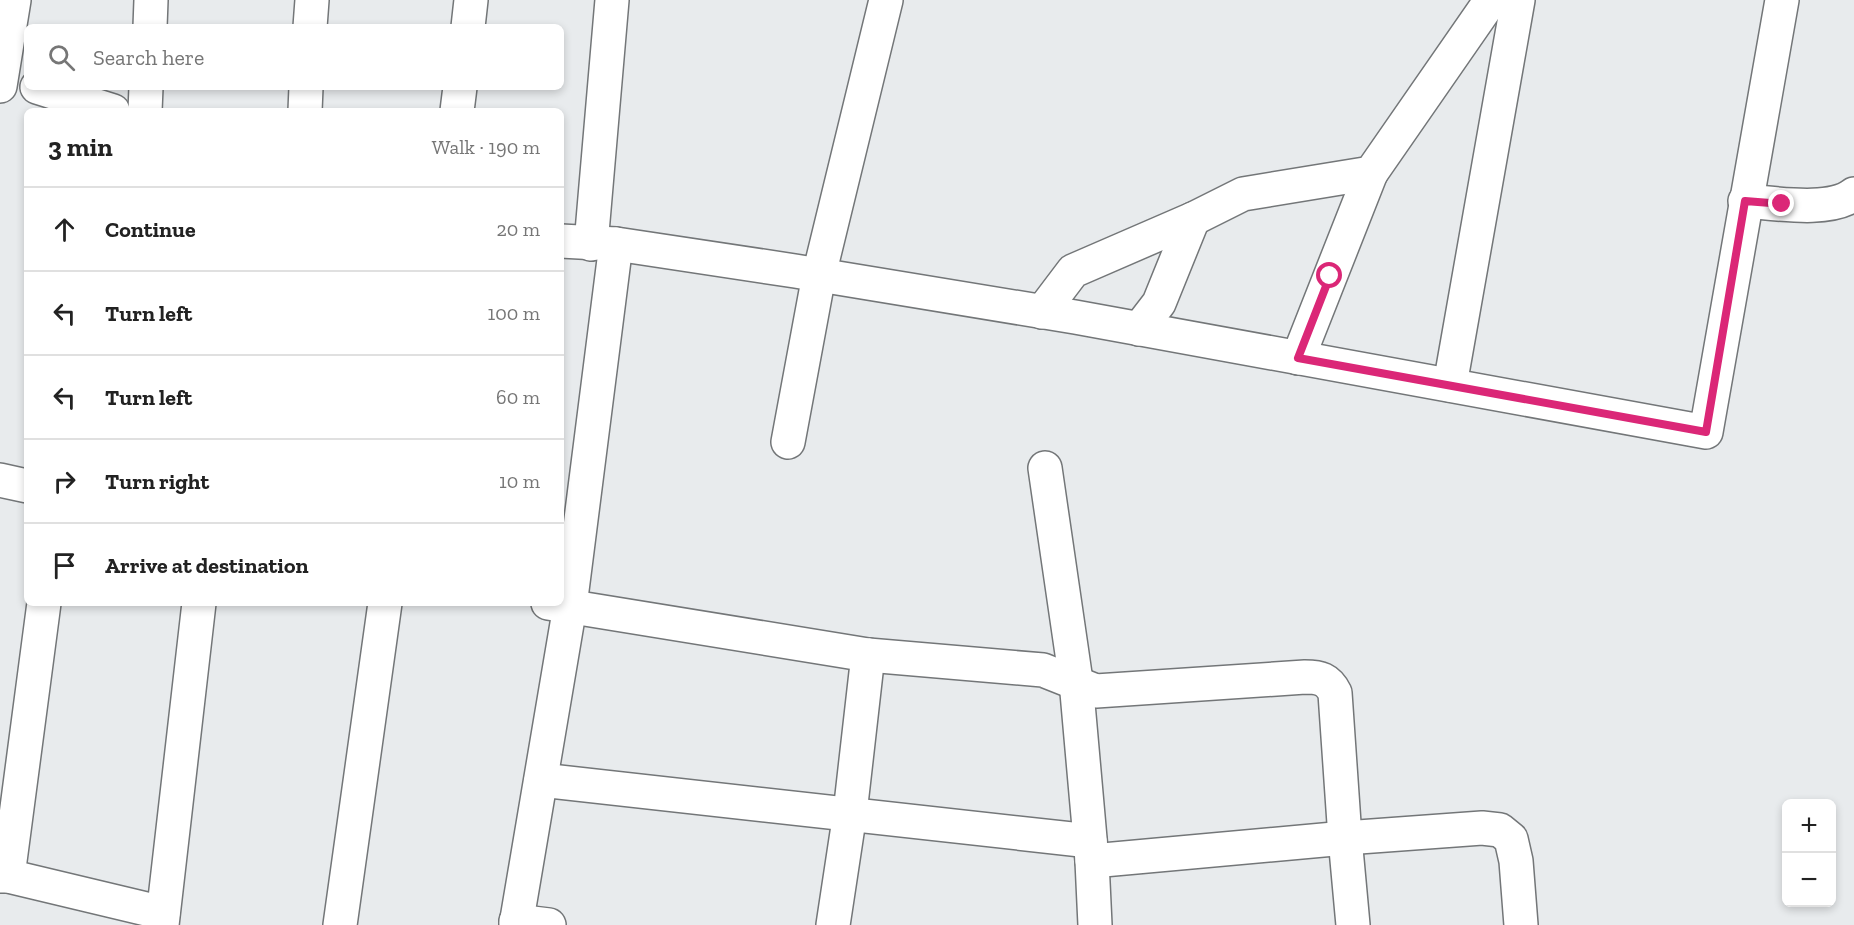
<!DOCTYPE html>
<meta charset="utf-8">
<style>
body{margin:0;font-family:"Zilla Slab",serif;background:#f2f2f2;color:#222}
.controls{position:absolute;right:18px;bottom:18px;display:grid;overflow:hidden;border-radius:9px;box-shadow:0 3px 9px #0003}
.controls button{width:54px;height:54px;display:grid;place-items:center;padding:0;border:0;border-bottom:2px solid #e0e0e0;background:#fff;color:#222;font:30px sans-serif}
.stop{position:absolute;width:18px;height:18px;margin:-14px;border:4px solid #db2777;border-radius:50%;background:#fff}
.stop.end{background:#db2777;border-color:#fff;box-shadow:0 2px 6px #0008}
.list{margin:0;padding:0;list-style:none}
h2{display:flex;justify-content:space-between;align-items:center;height:78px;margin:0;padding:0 24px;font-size:26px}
h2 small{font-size:20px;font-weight:400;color:#767676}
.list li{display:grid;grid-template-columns:39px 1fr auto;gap:18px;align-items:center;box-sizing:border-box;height:84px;padding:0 24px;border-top:2px solid #e0e0e0}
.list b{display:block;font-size:22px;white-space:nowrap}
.list em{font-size:20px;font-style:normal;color:#767676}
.icon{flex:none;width:33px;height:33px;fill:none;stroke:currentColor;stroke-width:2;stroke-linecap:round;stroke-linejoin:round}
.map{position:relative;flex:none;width:1854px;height:925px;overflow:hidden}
.search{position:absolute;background:#fff;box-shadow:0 3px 9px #0003;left:24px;top:24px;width:540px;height:66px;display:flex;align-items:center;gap:15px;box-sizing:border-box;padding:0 21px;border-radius:9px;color:#767676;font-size:22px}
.panel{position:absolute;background:#fff;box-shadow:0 3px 9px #0003;left:24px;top:108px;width:540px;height:498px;border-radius:9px}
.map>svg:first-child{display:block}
</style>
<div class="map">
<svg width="1854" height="925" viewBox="0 0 1854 925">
<rect width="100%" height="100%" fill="#e8ebed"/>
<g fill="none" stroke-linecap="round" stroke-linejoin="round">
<defs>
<g id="minor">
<polyline points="150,27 151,0"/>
<polyline points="310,27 312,0"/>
<polyline points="468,27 471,0"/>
<polyline points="0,86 14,0"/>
<polyline points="37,87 113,111"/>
<polyline points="145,111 146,87"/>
<polyline points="305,111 306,87"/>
<polyline points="457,111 460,87"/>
<path d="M1745,201C1774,203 1831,213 1854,194"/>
<polyline points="561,241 616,244 795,271 1075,317 1706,432 1782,0"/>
<polyline points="591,244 612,0"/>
<polyline points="1042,312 1073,271 1193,219 1243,194 1371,173 1491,0"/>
<polyline points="1139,329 1159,303 1193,219"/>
<polyline points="1298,358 1371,173"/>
<polyline points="1450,385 1518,0"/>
<polyline points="788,442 819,275 886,0"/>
<polyline points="1045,468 1076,681 1092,861 1095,925"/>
<polyline points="0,480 27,486"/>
<path d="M548,603L868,655L1043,670L1096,691L1305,677C1320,677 1328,679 1335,693L1345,838L1353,925"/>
<polyline points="541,780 1090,841"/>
<polyline points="1092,861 1345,838 1482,828 1500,830 1511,839 1516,861 1521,925"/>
<polyline points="0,876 8,876 163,913"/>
<polyline points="8,876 44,603"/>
<polyline points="516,921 549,925"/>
<polyline points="162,925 199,603"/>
<polyline points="340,925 385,603"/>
<polyline points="516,925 570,606 616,244"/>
<polyline points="833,925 850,813 868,655"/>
</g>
</defs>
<!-- minor casing -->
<use href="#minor" stroke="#737678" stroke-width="36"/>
<!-- minor -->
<use href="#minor" stroke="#fff" stroke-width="33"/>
</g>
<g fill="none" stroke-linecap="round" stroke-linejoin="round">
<!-- route -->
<polyline stroke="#db2777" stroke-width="8" points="1330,276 1298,358 1706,432 1745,201 1782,204"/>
</g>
</svg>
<div class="controls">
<button>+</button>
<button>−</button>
</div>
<div class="stop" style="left:1330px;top:276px"></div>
<div class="stop end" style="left:1782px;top:204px"></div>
<div class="search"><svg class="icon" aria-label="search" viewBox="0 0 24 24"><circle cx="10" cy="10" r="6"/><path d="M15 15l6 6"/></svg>Search here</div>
<section class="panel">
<h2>3 min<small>Walk · 190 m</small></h2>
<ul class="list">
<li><svg class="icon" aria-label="ahead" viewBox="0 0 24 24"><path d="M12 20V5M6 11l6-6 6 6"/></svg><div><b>Continue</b></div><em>20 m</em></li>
<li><svg class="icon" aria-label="left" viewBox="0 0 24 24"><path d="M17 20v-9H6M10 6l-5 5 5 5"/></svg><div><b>Turn left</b></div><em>100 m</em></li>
<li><svg class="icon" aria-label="left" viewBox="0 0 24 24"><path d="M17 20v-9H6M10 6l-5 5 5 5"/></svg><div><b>Turn left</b></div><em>60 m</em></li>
<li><svg class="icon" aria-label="right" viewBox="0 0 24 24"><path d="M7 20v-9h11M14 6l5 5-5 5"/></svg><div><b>Turn right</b></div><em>10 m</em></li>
<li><svg class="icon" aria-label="arrive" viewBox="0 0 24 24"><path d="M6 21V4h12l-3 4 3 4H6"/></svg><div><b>Arrive at destination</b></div></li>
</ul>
</section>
</div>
